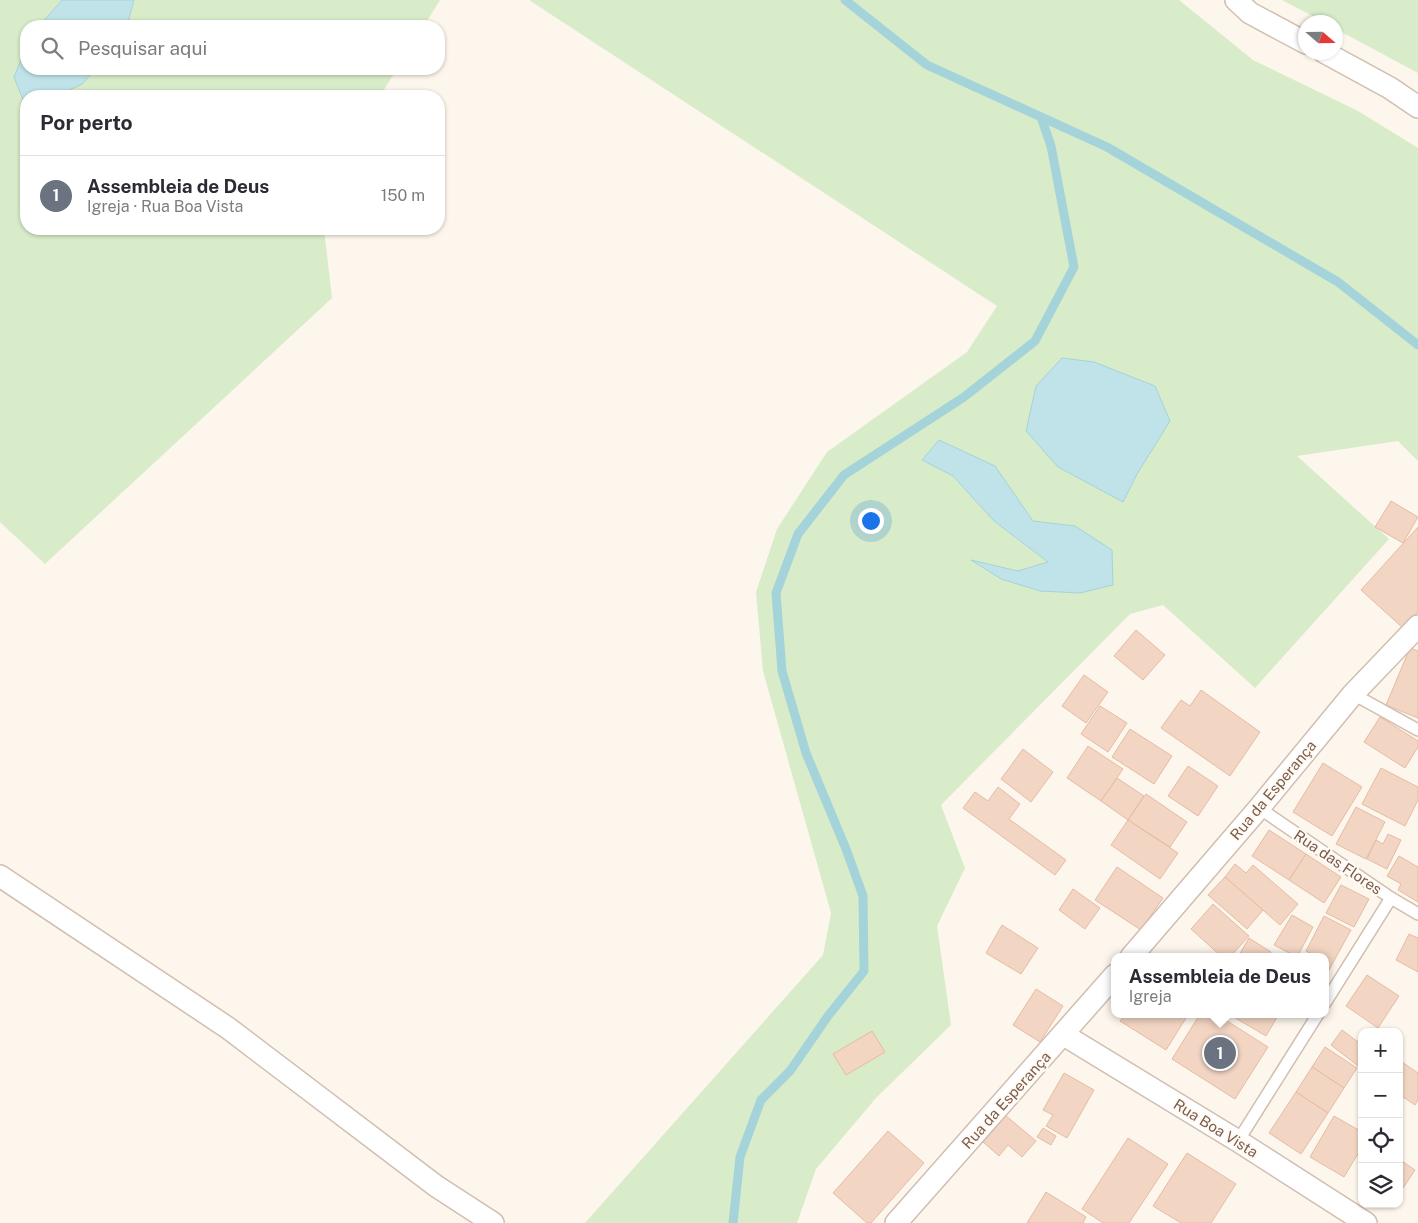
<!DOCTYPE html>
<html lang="pt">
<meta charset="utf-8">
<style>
body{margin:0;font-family:"Public Sans",sans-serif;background:#f7f7f7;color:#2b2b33}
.controls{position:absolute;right:15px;bottom:15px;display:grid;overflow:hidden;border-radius:10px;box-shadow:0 1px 4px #0004}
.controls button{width:45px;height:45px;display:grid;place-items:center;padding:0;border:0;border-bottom:1px solid #e1e1e2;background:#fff;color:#2b2b33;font:25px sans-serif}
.compass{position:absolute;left:1298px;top:15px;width:45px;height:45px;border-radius:50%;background:#fff;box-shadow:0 1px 4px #0004;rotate:110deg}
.you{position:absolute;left:870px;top:520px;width:18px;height:18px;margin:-12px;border:4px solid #fff;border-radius:50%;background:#1a73e8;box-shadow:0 0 0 8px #1a73e833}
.badge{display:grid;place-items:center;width:32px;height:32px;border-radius:50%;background:#e76f51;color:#fff;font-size:16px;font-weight:700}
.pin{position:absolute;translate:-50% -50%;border:2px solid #fff;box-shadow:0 1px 5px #0006}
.popup{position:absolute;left:1111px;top:953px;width:218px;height:65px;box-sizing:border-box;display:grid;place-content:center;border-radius:10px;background:#fff;filter:drop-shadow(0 1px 4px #0005);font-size:16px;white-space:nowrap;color:#7c7c81}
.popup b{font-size:19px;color:#2b2b33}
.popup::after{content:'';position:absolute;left:50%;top:100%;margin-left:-10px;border:10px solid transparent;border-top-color:#fff}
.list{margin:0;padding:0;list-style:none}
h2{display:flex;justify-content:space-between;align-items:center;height:65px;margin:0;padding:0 20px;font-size:21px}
h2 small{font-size:16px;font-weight:400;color:#7c7c81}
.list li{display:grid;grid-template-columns:32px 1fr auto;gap:15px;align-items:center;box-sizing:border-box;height:80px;padding:0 20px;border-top:1px solid #e1e1e2}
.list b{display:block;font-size:19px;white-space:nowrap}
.list p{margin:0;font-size:16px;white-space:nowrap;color:#7c7c81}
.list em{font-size:16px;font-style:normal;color:#7c7c81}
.icon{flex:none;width:28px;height:28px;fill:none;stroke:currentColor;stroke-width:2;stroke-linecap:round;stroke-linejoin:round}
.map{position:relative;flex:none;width:1418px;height:1223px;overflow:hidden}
.search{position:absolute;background:#fff;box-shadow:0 1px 4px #0004;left:20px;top:20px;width:425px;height:55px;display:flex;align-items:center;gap:12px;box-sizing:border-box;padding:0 18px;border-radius:20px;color:#7c7c81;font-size:19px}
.panel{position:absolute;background:#fff;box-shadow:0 1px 4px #0004;left:20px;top:90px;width:425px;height:145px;border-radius:20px}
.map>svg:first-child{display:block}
</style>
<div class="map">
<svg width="1418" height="1223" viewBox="0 0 1418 1223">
<rect width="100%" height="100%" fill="#fdf6ec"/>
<!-- green -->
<g fill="#d8ecc9">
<polygon points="0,0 440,0 424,26 26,26 26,69 397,69 380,96 26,96 26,229 324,229 332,298 45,564 0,522"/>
<polygon points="529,0 1179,0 1253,60 1358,111 1418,148 1418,461 1398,441 1297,456 1389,539 1255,688 1163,605 1130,614 941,805 965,868 937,926 951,1025 876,1098 816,1169 797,1223 585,1223 823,955 831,913 763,671 756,592 777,529 827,452 967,352 997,306"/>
<polygon points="1282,0 1418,0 1418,73 1336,29 1336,22 1324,22"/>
</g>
<!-- water -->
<g fill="#bfe3e8" stroke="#a5d3da">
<polygon points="62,0 134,0 127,26 39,26"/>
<polygon points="26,48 26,69 96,69 82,84 57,96 26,96 26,107 14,77"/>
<polygon points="1062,358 1094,362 1155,386 1170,421 1137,474 1123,502 1058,467 1026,431 1036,386"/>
<polygon points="939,440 995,466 1033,521 1075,526 1112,550 1113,585 1080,593 1040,591 1001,579 971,560 1018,571 1048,562 994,521 953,476 922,460"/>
</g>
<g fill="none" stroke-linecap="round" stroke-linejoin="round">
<!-- stream -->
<g stroke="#a5d3da" stroke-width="9">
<polyline points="845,0 927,65 1107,147 1338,282 1418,345"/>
<polyline points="733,1223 740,1157 761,1100 790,1071 828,1016 864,971 863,896 846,849 806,753 782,671 776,593 798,534 844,475 964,397 1035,341 1074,267 1051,146 1041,117"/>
</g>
</g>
<!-- building -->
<g fill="#f3d5c3" stroke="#e6bba3">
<polygon points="1391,501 1418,517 1403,543 1375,527"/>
<polygon points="1418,527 1418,612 1403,628 1361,590"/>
<polygon points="1136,630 1165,655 1143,680 1114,656"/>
<polygon points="1410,648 1418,651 1418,718 1386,705"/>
<polygon points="1084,675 1108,692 1086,723 1062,706"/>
<polygon points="1201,690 1260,732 1230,776 1161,728 1181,700 1190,706"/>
<polygon points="1100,706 1127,723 1108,752 1081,734"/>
<polygon points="1380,717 1418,741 1418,747 1405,768 1364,742"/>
<polygon points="1130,729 1172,756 1154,784 1112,757"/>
<polygon points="1088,746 1123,769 1101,801 1067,778"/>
<polygon points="1023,749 1053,772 1031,802 1001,779"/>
<polygon points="1323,763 1362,787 1332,836 1293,812"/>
<polygon points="1188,766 1218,786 1198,816 1168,796"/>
<polygon points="1381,768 1418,787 1418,800 1405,826 1362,804"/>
<polygon points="1117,778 1144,796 1128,820 1101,801"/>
<polygon points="998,787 1020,804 1009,819 1066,860 1055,875 963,808 975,792 988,801"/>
<polygon points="1146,794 1187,822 1170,847 1128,820"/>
<polygon points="1356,807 1385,822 1366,859 1336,844"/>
<polygon points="1128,820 1178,853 1160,879 1111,845"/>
<polygon points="1269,830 1306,854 1289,880 1252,856"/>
<polygon points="1388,834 1401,840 1387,869 1367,859 1376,840 1383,844"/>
<polygon points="1306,854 1341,877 1324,903 1289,880"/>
<polygon points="1399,856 1418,867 1418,902 1398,890 1401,884 1387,876"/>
<polygon points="1235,864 1246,873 1253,865 1298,904 1280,925 1225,877"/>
<polygon points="1117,867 1163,898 1141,930 1095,900"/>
<polygon points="1225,877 1263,910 1247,929 1208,895"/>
<polygon points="1341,885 1369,899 1354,927 1326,913"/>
<polygon points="1073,889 1100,908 1085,929 1059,910"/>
<polygon points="1213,904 1249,936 1230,957 1222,957 1191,929"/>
<polygon points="1292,915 1313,927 1297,957 1274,945"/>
<polygon points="1324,916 1351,930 1325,977 1325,957 1317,957 1306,951"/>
<polygon points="1002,925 1038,948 1021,974 986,953"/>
<polygon points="1409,934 1418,938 1418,972 1396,960"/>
<polygon points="1249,938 1271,952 1268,957 1238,957"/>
<polygon points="1367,975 1399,996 1378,1028 1346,1006"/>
<polygon points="1036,989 1063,1006 1040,1042 1013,1025"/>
<polygon points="1125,1014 1181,1014 1186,1018 1166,1050 1120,1021"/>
<polygon points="1200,1014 1216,1014 1268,1047 1235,1099 1172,1059"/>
<polygon points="1233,1014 1279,1014 1266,1036 1232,1016"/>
<polygon points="1342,1030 1358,1042 1362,1037 1362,1069 1331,1045"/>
<polygon points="872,1031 885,1052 846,1075 833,1054"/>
<polygon points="1325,1047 1357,1068 1344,1088 1312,1067"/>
<polygon points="1399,1060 1418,1073 1418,1100 1415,1105 1399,1094"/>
<polygon points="1312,1067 1344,1088 1328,1113 1296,1092"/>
<polygon points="1064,1073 1094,1090 1067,1138 1046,1126 1053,1115 1043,1110"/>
<polygon points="1296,1092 1328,1113 1301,1154 1269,1133"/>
<polygon points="1005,1115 1036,1141 1022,1157 1008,1145 999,1156 983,1142"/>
<polygon points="1334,1116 1362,1132 1362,1147 1344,1177 1310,1157"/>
<polygon points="1043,1128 1056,1136 1051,1145 1037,1137"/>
<polygon points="888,1131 924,1163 871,1223 867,1223 833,1193"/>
<polygon points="1128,1138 1168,1164 1129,1223 1103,1223 1082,1209"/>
<polygon points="1187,1153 1236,1184 1211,1223 1181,1223 1153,1206"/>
<polygon points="1399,1159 1415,1170 1399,1194"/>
<polygon points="1046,1192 1086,1217 1083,1223 1027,1223"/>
</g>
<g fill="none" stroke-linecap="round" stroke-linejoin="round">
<defs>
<g id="lane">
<polyline points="1353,694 1418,730"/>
<polyline points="1259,808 1391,898 1418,914"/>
<polyline points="1325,1003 1391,898"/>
<polyline points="1238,1141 1318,1014"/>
</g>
<g id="street">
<polyline points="1236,0 1250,13 1306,43"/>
<polyline points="1324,52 1390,88 1418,107"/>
<polyline points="0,876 228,1028 436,1186 493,1223"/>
<polyline points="1131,957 1259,808 1353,694 1418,626"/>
<polyline points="1064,1035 1238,1141 1366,1223"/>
<polyline points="896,1223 1115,975"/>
</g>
</defs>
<!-- lane casing -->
<use href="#lane" stroke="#d1beb0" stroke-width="14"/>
<!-- street casing -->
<use href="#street" stroke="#d1beb0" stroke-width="24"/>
<!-- lane -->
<use href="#lane" stroke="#fff" stroke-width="11"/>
<!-- street -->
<use href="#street" stroke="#fff" stroke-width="21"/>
</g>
<g text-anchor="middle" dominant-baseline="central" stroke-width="4.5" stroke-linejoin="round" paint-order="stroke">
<!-- street labels -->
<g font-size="15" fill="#7a5c4d" stroke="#fffaf3">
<text transform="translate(1273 790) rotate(-50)">Rua da Esperança</text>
<text transform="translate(1338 862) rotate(34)">Rua das Flores</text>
<text transform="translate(1006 1100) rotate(-48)">Rua da Esperança</text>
<text transform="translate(1216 1128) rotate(32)">Rua Boa Vista</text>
</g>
</g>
</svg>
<div class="controls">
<button>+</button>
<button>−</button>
<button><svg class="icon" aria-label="locate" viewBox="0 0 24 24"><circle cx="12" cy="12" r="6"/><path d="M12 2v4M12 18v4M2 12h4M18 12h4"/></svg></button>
<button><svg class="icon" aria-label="layers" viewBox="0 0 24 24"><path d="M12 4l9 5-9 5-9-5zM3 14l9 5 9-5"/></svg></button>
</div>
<svg class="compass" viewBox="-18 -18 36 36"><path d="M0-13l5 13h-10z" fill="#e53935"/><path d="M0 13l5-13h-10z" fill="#7c7c81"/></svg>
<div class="you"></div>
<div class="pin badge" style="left:1220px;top:1053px;background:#6b7280">1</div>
<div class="popup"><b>Assembleia de Deus</b>Igreja</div>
<div class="search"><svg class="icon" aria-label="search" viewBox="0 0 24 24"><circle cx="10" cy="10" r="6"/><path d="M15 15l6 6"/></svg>Pesquisar aqui</div>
<section class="panel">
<h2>Por perto<small></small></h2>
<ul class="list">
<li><span class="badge" style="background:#6b7280">1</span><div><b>Assembleia de Deus</b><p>Igreja · Rua Boa Vista</p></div><em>150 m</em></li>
</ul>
</section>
</div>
